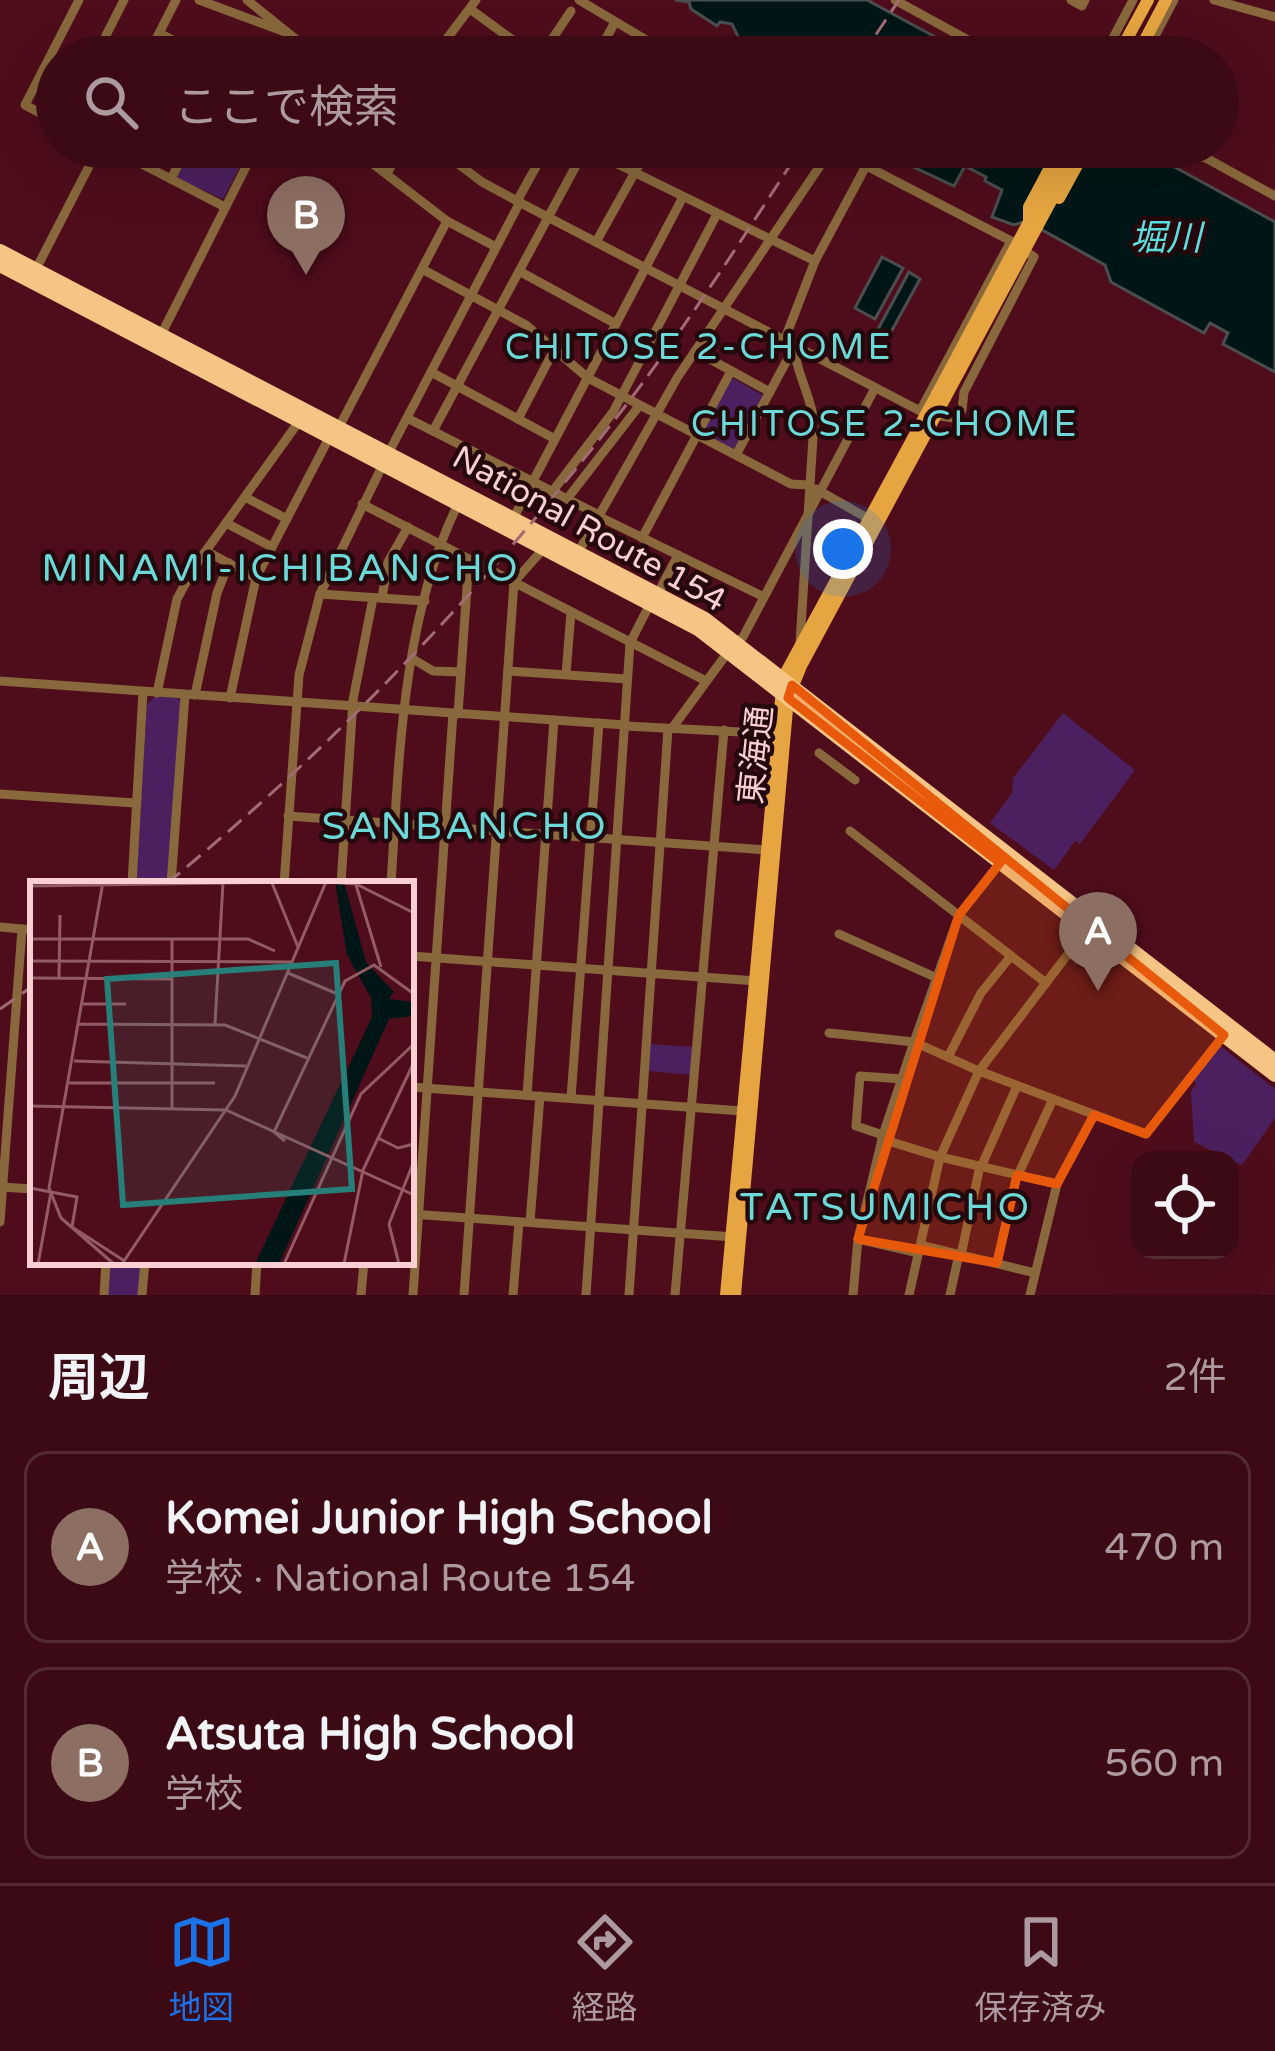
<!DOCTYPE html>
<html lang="ja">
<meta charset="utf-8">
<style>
body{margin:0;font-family:"Varela Round","Noto Sans JP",sans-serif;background:#461822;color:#f1f3f6}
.controls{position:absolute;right:36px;bottom:36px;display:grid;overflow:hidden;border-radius:24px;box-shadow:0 12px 48px #0002}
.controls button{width:108px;height:108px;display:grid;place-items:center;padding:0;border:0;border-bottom:3px solid #542b34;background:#3b0a14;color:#f1f3f6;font:60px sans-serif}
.you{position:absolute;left:843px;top:549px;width:42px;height:42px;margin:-30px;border:9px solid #fff;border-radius:50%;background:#1a73e8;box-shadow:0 0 0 18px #1a73e833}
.badge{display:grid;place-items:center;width:78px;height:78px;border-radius:50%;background:#1a73e8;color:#fff;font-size:39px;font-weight:700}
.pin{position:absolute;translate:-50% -99px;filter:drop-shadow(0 3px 6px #0008)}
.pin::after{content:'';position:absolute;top:63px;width:42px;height:36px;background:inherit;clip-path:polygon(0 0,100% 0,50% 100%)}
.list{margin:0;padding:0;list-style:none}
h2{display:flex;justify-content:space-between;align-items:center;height:156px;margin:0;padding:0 48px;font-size:51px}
h2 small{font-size:39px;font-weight:400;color:#ac9aa0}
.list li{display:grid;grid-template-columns:78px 1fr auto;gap:36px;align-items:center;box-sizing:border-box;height:192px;margin:0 24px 24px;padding:0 24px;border:3px solid #542b34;border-radius:24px}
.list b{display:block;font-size:45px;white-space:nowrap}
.list p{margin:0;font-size:39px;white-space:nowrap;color:#ac9aa0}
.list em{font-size:39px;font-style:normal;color:#ac9aa0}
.icon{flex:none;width:66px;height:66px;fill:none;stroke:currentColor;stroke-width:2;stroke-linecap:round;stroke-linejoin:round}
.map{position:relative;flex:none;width:1275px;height:1295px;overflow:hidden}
.search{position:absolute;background:#3b0a14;box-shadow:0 12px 48px #0002;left:36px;right:36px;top:36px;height:132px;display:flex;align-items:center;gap:30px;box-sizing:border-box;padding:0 42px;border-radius:66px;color:#ac9aa0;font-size:45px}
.sheet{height:588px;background:#3b0a14}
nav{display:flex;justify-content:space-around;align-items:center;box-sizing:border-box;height:168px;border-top:3px solid #542b34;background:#3b0a14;font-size:33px;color:#ac9aa0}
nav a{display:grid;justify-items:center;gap:6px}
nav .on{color:#1a73e8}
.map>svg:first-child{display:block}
</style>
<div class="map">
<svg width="1275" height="1295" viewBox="0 0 1275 1295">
<rect width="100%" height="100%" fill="#4f0d1b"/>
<!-- green -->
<g fill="#4c205f">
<polygon points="190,147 250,147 223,199 177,178"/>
<polygon points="731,377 764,396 733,450 702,431"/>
<polygon points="155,696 178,698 181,703 168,884 136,884 147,704"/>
<polygon points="1063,713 1135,770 1080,844 1075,841 1054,870 990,823 1012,793 1013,778"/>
<polygon points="649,1044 694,1047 692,1075 647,1071"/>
<polygon points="1219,1045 1275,1089 1275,1118 1242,1165 1194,1142 1191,1092 1196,1084 1193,1079"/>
<polygon points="110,1262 141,1262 139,1295 107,1295"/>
</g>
<!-- water -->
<g fill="#001616" stroke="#4b4e4e" stroke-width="3">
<polygon points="675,0 867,0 972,57 767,57 742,45 732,24 720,22 717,26 691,9 689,2"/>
<polygon points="904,147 1138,147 1275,222 1275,372 1223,344 1228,333 1210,323 1204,333 1111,282 1105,265 1026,221 1014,225 992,217 1002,190 985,181 986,177 965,166 954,186 905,163 909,156"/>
<polygon points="882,257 903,268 875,319 855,308"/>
<polygon points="909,272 920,279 880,352 869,346"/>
</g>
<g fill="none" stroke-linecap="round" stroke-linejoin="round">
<!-- minor -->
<g stroke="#88683c" stroke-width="9">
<polyline points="199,0 285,32"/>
<polyline points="247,0 318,57"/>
<polyline points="579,0 675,57"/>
<polyline points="895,0 999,57"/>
<polyline points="1071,0 1082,6 1085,0"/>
<polyline points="1214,0 1275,17"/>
<polyline points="470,9 536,57"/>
<polyline points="159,33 206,57"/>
<polyline points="95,57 124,0"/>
<polyline points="147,57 176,0"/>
<polyline points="433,57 476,0"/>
<polyline points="540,57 571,11"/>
<polyline points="596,57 615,22"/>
<polyline points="635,57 644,39"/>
<polyline points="1103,57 1133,0"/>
<polyline points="1144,57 1174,0"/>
<polyline points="57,122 25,105 79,0"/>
<polyline points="109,147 225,207"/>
<polyline points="351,147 447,221 496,247"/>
<polyline points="436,147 482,182 517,201 926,414 954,418 962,410 964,392 1034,257 1011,241"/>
<polyline points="583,147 815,261"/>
<polyline points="830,147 1011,241 920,411"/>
<polyline points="1168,147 1181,154 1206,158 1275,196"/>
<polyline points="461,165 474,147"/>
<polyline points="387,174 401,147"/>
<polyline points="171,179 187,147"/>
<polyline points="517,201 547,147"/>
<polyline points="596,242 649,147"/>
<polyline points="422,269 526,325 588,378 791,484 809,485"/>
<polyline points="35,271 99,147"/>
<polyline points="519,271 616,324"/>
<polyline points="161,335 256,147"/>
<polyline points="784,341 815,261 866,166"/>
<path d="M794,347C796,373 811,395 814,422L800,642"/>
<polyline points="695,351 770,392"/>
<polyline points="431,372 555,439"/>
<polyline points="407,418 601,516"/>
<polyline points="518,419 554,350"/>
<polyline points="339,427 447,221"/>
<polyline points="433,431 586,147"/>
<polyline points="736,455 794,347"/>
<polyline points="816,489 869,519"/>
<polyline points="552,492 613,412 717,214"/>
<polyline points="245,497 287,519"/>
<polyline points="567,499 639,406"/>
<polyline points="362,504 706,681"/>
<polyline points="514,517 683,197"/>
<polyline points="600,517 762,596"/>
<polyline points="226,523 272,547"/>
<polyline points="642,538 731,371"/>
<polyline points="206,551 256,578"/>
<polyline points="579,551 677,378 832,148"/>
<polyline points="659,591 678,555"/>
<polyline points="320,594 425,601"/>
<polyline points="382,598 388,562 408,527"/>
<polyline points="736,642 743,637 875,388"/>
<polyline points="413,659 433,671 461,672"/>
<polyline points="508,671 627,679"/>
<polyline points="566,674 571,612"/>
<polyline points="0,681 625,725"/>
<polyline points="157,693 177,599 195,566 300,420"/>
<polyline points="195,695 217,593 229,563"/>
<polyline points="230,698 256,578 330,436"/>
<polyline points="458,714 469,559"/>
<polyline points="626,726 776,734"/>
<polyline points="673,727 728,652"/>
<polyline points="819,753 855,780"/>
<polyline points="0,794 135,803"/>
<polyline points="288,816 766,850"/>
<polyline points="850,831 1046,983"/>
<polyline points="132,884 143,692"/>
<polyline points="171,884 185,695"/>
<polyline points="284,884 299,675 320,594 389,452 520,202"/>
<polyline points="341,884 353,700 373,598"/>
<path d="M391,884C399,759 402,616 459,502"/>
<polyline points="0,927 33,930"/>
<polyline points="839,934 937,978"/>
<polyline points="411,956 757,981"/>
<polyline points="829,1033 914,1042 979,1071 1146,1134 1224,1035"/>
<polyline points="948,1057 981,993 1011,956"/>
<polyline points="411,1087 742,1111"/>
<polyline points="527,1095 554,720"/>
<polyline points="571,1098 599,723"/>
<polyline points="883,1135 856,1126 860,1076 902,1079"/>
<polyline points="882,1139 940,1157 1057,1184"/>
<polyline points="981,1167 1017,1086"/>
<polyline points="1018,1175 1053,1099"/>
<polyline points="0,1187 33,1189"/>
<polyline points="411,1214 734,1237"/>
<polyline points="0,1222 22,929"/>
<polyline points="530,1222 540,1096"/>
<polyline points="858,1239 919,1253"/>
<polyline points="921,1245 1035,1273"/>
<polyline points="961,1255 980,1166"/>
<polyline points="997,1263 1017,1175"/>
<polyline points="104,1295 106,1262"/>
<polyline points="142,1295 145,1262"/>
<polyline points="255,1295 257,1262"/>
<polyline points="361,1295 364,1262"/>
<polyline points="413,1295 453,713"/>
<polyline points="464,1295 514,582 545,547"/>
<polyline points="513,1295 519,1222"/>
<polyline points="586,1295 630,643 651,602"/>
<polyline points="629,1295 668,729"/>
<polyline points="675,1295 724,730"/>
<polyline points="853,1295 858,1239 883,1135 914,1042 959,915 1000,863"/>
<polyline points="909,1295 940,1157 979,1071 1087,929"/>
<polyline points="950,1295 959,1254"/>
<polyline points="1030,1295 1057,1184 1094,1115"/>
</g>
<!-- major -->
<g stroke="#e6a540" stroke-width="12">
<polyline points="1117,57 1148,0"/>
<polyline points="1136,57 1166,0"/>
<polyline points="1059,198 1087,147"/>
<polyline points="1029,220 1029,207 1061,147"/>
<polyline points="726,1295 783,678 937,394"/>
<polyline points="735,1295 788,698 801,666 945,398"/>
</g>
<!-- highway -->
<g stroke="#f4c585" stroke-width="14">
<polyline points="0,251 705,619 1275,1061"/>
<polyline points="0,265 698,629 1275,1075"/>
</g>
<!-- rail -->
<g stroke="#a26c74" stroke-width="3" stroke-dasharray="18 9" stroke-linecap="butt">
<polyline points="861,57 899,0"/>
<path d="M166,884C334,747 484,589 616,418C683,332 742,239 802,147"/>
<polyline points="0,1009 33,986"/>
</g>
<!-- major-bridge -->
<g stroke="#e6a540" stroke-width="12">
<polyline points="937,394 1069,147"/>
<polyline points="945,398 1080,147"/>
</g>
</g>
<!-- marked area -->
<path fill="#e8590c" fill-opacity="0.2" stroke="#e8590c" stroke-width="9" stroke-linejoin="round" d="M792,685L1224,1035L1146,1134L1094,1115L1057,1184L1017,1175L997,1263L858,1239L959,915L1000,863L788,698Z"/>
<g text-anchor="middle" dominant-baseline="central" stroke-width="9" stroke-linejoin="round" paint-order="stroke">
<!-- street labels -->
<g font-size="33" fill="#facfd2" stroke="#24080c">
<text transform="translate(589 529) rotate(29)">National Route 154</text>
<text transform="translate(756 755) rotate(-84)">東海通</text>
</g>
<!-- water labels -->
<g font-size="36" font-style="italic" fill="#5bdfde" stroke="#24080c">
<text x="1166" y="238">堀川</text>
</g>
<!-- neighbourhood labels -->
<g font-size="36" letter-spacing="3" fill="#6cd8d7" stroke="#24080c">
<text x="699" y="347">CHITOSE 2-CHOME</text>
<text x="885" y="424">CHITOSE 2-CHOME</text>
</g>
<!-- quarter labels -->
<g font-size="39" letter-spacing="3" fill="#6cd8d7" stroke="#24080c">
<text x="281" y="568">MINAMI-ICHIBANCHO</text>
<text x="465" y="826">SANBANCHO</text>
<text x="886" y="1207">TATSUMICHO</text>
</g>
</g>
<!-- overview -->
<g transform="translate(30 881)">
<rect width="384" height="384" fill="#4f0d1b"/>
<path d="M305,1H314L336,81L364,111L359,118L384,121V135L359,138L249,383H225L342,136L341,117L317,74Z" fill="#001616"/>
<path fill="none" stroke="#935b64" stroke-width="3" d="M73,1L19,307L31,337L84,383M295,1L326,3L384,32M242,2L268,66M326,4L351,86M0,5L258,1M0,58H218L245,70M0,80L262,81M258,92L310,114M0,97L142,98M29,97L30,34M53,123H96M47,143L195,144L277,177M185,143L193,2M44,180L216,185M39,202H185M0,225L196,229L384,314M142,228V58M348,257L368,267L384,263M255,260L244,251L315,100L344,84L384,113M0,307L47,316L42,346L93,379M8,383L21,311M92,383L205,215L296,1M254,383L331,213L384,163M314,383L333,289L384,181M369,383L359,343L384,280"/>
<path fill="#267f78" fill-opacity="0.15" stroke="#267f78" stroke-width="6" d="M306,82L322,308L93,324L77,98Z"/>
<rect width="384" height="384" fill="none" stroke="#facfd2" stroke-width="6"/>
</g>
</svg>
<div class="controls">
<button><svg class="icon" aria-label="locate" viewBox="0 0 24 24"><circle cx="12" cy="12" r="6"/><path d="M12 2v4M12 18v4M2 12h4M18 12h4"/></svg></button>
</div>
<div class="you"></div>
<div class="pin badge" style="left:1098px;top:991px;background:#8d6e63">A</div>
<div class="pin badge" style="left:306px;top:275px;background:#8d6e63">B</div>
<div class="search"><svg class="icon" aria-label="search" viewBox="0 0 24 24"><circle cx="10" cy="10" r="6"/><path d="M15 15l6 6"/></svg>ここで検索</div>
</div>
<section class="sheet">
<h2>周辺<small>2件</small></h2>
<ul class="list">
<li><span class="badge" style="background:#8d6e63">A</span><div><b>Komei Junior High School</b><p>学校 · National Route 154</p></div><em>470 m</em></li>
<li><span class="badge" style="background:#8d6e63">B</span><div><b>Atsuta High School</b><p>学校</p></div><em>560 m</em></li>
</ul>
</section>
<nav>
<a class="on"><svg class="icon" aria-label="map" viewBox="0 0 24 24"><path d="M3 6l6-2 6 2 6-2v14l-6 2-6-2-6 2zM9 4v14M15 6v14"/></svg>地図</a>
<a><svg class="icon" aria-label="directions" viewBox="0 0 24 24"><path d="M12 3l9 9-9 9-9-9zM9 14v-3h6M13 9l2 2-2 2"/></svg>経路</a>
<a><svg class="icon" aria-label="saved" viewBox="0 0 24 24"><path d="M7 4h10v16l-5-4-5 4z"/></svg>保存済み</a>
</nav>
